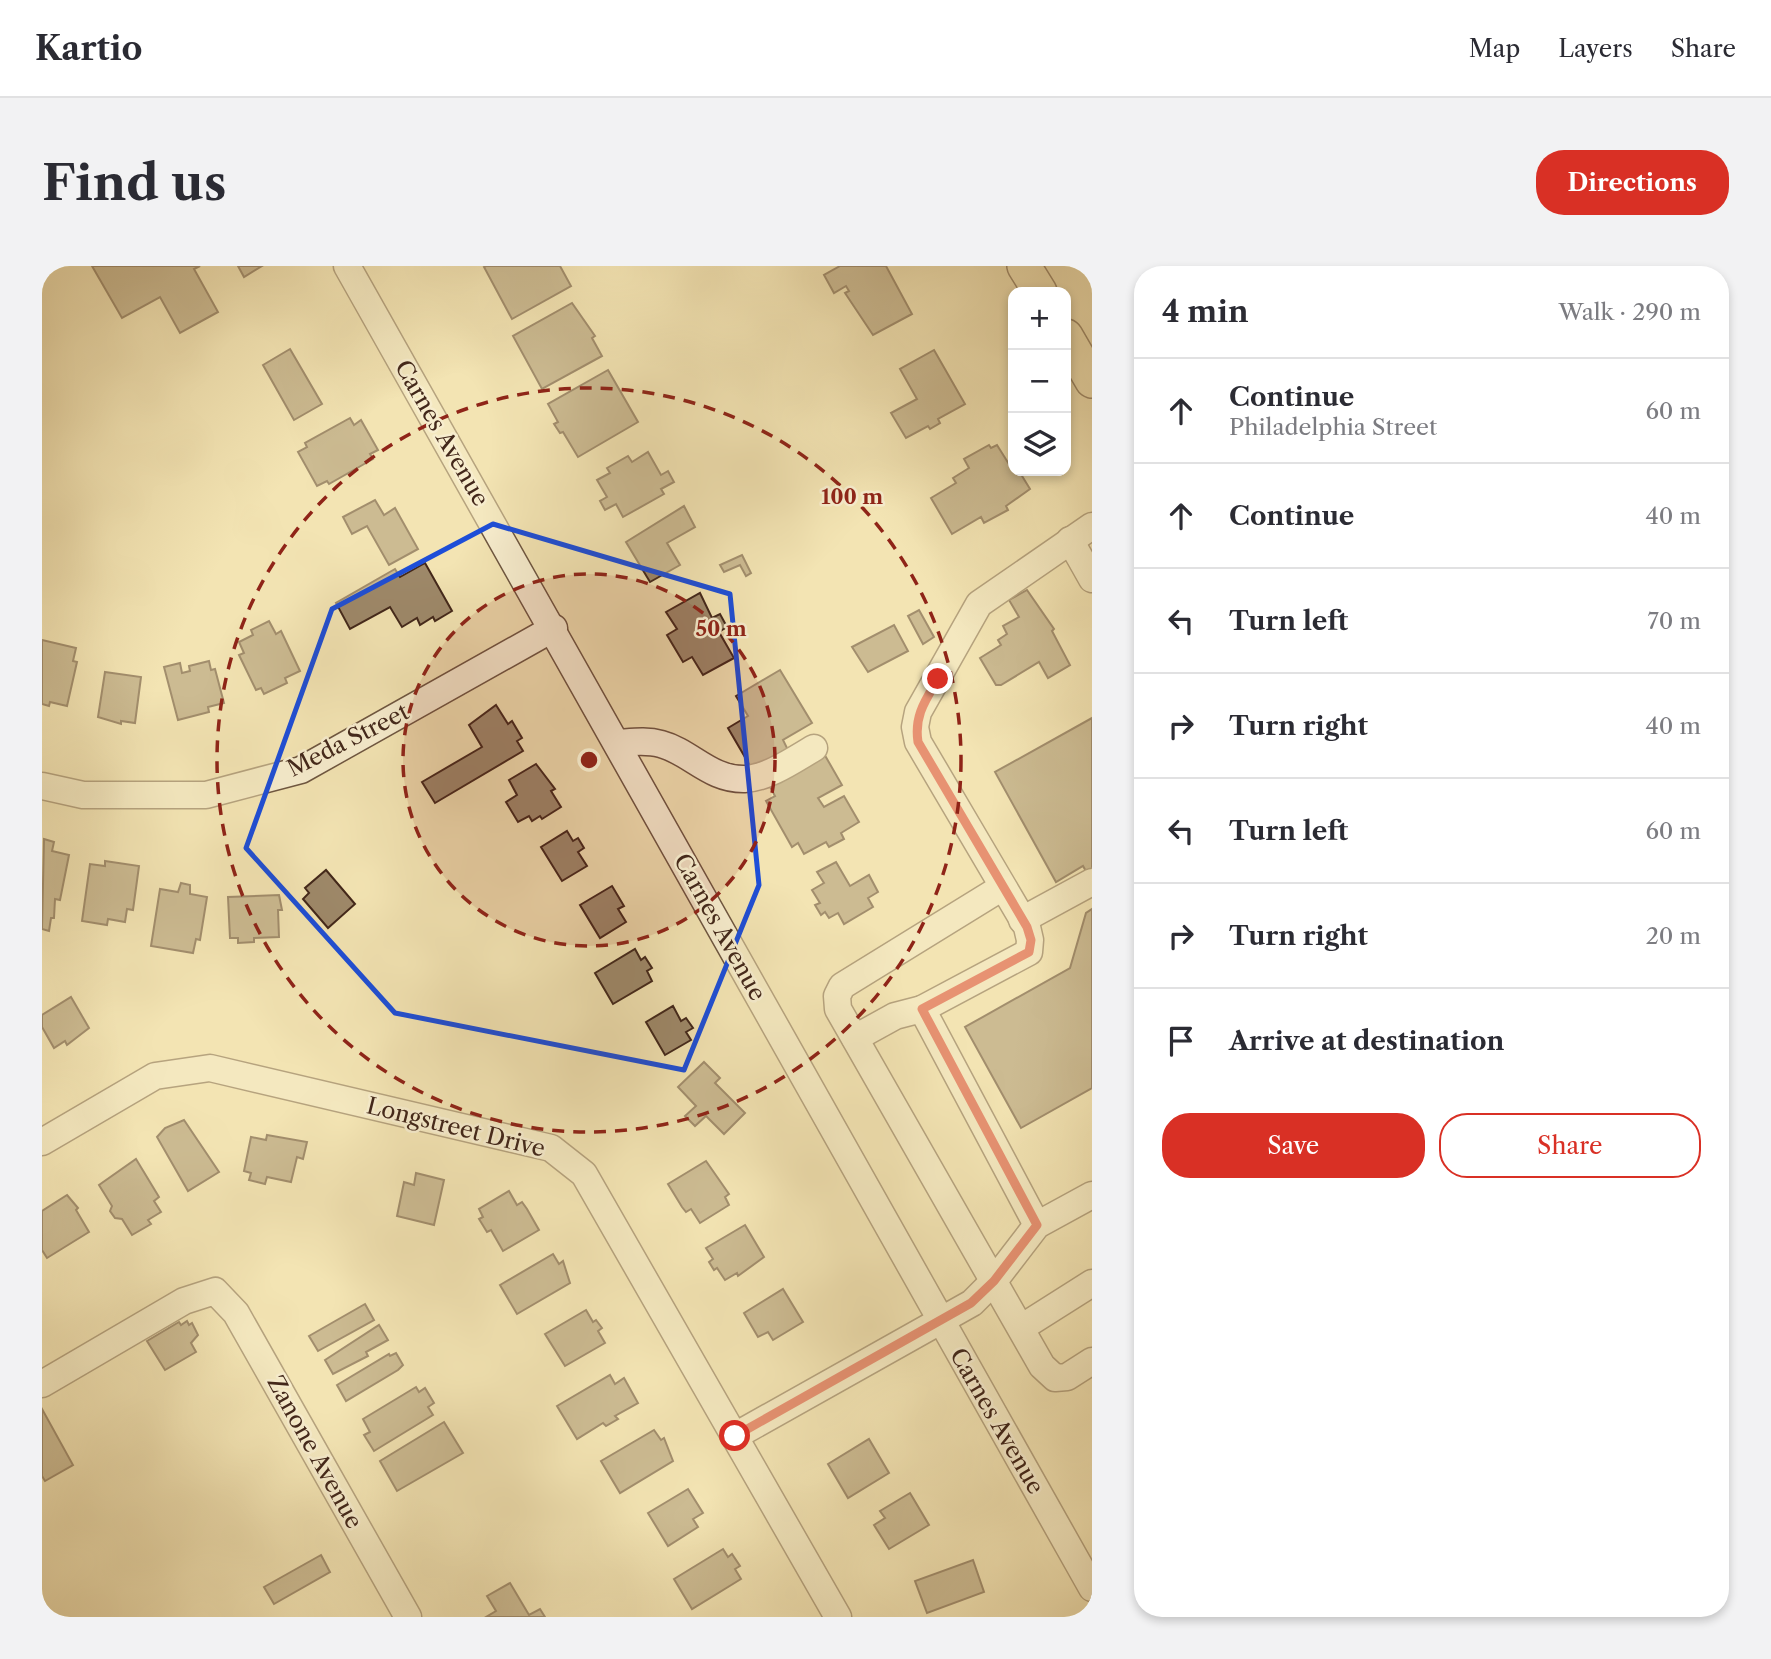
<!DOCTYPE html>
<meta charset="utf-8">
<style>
body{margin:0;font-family:"Libre Caslon Text",serif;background:#f2f2f3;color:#2b2b33}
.controls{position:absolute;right:21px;top:21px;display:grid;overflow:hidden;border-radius:14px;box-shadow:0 4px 10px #0003}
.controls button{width:63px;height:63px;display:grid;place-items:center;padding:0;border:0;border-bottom:2px solid #e1e1e2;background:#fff;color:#2b2b33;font:35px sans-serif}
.stop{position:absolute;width:21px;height:21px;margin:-16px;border:5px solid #d93025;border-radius:50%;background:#fff}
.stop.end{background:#d93025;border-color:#fff;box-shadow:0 2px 7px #0008}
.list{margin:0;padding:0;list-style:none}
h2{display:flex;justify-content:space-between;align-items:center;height:91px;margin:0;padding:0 28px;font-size:30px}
h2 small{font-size:23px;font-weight:400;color:#7c7c81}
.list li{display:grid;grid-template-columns:46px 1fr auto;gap:21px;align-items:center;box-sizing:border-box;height:105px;padding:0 28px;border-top:2px solid #e1e1e2}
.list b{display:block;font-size:26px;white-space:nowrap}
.list p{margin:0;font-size:23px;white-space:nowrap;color:#7c7c81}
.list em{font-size:23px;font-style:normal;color:#7c7c81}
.actions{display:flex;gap:14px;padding:21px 28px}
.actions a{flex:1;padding:16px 0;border:2px solid #d93025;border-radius:28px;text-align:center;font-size:24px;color:#d93025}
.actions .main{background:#d93025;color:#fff}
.icon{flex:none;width:38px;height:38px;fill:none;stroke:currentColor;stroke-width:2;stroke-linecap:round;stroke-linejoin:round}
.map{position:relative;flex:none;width:1050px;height:1351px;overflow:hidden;border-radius:28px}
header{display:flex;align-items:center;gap:42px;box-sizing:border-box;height:98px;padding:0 35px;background:#fff;border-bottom:2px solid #e1e1e2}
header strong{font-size:33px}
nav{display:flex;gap:38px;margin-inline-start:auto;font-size:24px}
.intro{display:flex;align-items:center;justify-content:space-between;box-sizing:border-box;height:168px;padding:0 42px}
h1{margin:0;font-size:49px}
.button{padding:18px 32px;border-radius:28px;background:#d93025;color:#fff;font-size:24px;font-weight:700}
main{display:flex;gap:42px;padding:0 42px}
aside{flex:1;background:#fff;border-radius:28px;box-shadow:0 4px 10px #0003}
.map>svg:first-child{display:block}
</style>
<header>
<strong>Kartio</strong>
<nav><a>Map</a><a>Layers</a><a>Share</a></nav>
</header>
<div class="intro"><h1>Find us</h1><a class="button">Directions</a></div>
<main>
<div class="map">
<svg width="1050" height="1351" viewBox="0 0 1050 1351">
<rect width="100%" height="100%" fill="#f3e4b3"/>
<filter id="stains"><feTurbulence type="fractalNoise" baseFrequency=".00286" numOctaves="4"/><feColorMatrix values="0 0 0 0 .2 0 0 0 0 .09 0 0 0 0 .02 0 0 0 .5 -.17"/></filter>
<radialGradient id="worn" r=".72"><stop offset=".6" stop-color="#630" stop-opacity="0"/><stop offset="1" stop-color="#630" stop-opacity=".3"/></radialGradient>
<!-- building -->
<g fill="#9e896a" stroke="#42271a" stroke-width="2">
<polygon points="50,0 158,0 152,3 176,46 138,67 118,31 80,52"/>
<polygon points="196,0 220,0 202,11"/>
<polygon points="444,0 518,0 529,20 470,53 442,1"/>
<polygon points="798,0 844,0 870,48 831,69 803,27 807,25 804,20 792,27 782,9"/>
<polygon points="530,37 553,70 550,72 560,90 500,123 471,70"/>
<polygon points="248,83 280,138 252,154 221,99"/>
<polygon points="892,84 923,138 896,153 898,157 888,163 886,160 864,172 849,147 875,133 858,103"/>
<polygon points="566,104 596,156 536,191 521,166 518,167 512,158 516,156 506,138"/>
<polygon points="308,152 312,159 319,154 336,184 328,188 331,193 287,218 285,215 275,220 256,186 265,181 263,177"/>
<polygon points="947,179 949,182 955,179 970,203 977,205 988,223 964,240 966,244 942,257 939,251 910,268 889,232 914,217 911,212 927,202 922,193"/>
<polygon points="606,186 619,209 626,205 632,216 619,223 622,228 581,251 574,238 563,244 558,235 565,231 555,214 568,207 565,202 586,190 590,196"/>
<polygon points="333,234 342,249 353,242 376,283 347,299 325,260 310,268 301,251"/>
<polygon points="642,240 653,261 625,277 638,299 608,316 584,276"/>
<polygon points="700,289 709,307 704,310 698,299 682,306 678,299"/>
<polygon points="383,297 410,345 393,355 391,351 378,359 375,352 360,361 348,341 308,363 294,337 353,303 358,311"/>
<polygon points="985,324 1012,363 1010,365 1028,399 1006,412 997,396 959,419 954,419 938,392 959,379 956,374 965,368 961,360 977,351 967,334"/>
<polygon points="658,327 670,352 678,348 685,361 677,366 692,392 661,409 650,391 641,396 625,369 635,363 624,346"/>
<polygon points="877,344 892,371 881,378 866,350"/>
<polygon points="227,355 234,368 239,365 258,405 243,412 245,417 222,428 219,422 214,424 197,389 202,387 197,376 211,369 209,364"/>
<polygon points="852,359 866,385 826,406 810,381"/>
<polygon points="0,374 34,382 31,395 35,396 25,440 8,436 7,440 0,438"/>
<polygon points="167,395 169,404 173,403 182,437 166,441 167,446 136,454 122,401 138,397 140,407 148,405 147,400"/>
<polygon points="738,404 770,457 741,474 746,484 711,505 686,462 706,450 694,430"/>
<polygon points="63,406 99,411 93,457 79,455 79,458 56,451"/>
<polygon points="454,439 466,458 470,455 480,472 475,475 481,485 393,537 380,516 440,481 427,459"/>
<polygon points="1050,452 1050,616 1041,600 1014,616 953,506"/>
<polygon points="781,486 800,519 776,532 782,541 802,530 817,556 799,567 802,573 787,581 784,576 762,588 756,577 750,581 724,535 733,530 726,517"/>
<polygon points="494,498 513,523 509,525 519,541 500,553 498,550 490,555 487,550 476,556 464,536 475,529 467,514"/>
<polygon points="525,565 531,575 536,572 542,582 536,586 545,600 520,615 499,581"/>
<polygon points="2,573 12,576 10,585 27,589 18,634 13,633 12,652 9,652 7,665 0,663"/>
<polygon points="63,595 97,600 91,644 85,643 83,656 66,653 65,659 40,655 48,598 63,600"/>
<polygon points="794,596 808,620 827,609 836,626 826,632 831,641 802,658 796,647 787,652 783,646 779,649 773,639 778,637 770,624 782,617 775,606"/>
<polygon points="284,604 313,638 286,662 261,633 267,627 263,622"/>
<polygon points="139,617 148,619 148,628 165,631 158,674 154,673 151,687 109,680 118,623 136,626"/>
<polygon points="570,620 582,640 576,643 584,656 558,672 538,639"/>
<polygon points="237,629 240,644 236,644 237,671 212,672 212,676 196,677 196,672 188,672 186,631"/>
<polygon points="1050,643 1050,822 979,862 923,761 1028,702 1044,647"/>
<polygon points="593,683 599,694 603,691 610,702 605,705 610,715 571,738 553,707"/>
<polygon points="29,731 47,762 25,779 23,775 12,782 0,761 0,749"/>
<polygon points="631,740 639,755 644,752 651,762 644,766 649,774 623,789 604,756"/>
<polygon points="662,796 678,812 673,817 703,847 682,868 664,850 653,860 643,850 654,840 636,821"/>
<polygon points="142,854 177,906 146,925 115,871 123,862"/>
<polygon points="225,869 265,876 261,893 255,891 249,916 225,911 223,918 207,914 209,907 202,905 209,871 224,874"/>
<polygon points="94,893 117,931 112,935 119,946 106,954 109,958 90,969 80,953 73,952 68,945 70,940 57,919"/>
<polygon points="664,895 687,928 683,931 687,939 658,957 649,943 644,946 640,941 626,918"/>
<polygon points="374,907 402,914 392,959 355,950 362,916 372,919"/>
<polygon points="467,925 475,939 480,936 485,943 497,964 461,985 449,964 445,966 437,953 441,951 437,943"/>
<polygon points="25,929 36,942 34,944 47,966 5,992 0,984 0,945"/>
<polygon points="703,959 722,991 696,1010 695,1007 683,1014 675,1002 672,1004 667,996 671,993 664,982"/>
<polygon points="511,988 517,998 521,995 528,1017 475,1048 458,1019"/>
<polygon points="741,1023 761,1056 731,1074 726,1066 716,1071 702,1047"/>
<polygon points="323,1038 332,1054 276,1085 267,1070"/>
<polygon points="544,1044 551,1056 554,1054 560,1062 556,1065 563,1077 523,1100 503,1068"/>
<polygon points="145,1055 147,1059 150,1057 156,1069 149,1077 154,1086 123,1104 105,1075 137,1056 139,1059"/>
<polygon points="337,1059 346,1074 324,1086 326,1090 291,1108 283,1094"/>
<polygon points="354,1087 361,1099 356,1104 304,1135 295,1119 347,1088 348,1090"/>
<polygon points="568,1109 573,1118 582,1112 596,1137 573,1150 576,1153 564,1160 561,1157 535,1173 515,1140"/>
<polygon points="374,1121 377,1126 383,1122 392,1137 386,1141 391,1149 332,1185 322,1169 328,1166 321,1153"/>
<polygon points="0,1143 31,1199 3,1215 0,1210"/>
<polygon points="402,1156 421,1187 355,1225 338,1195"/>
<polygon points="612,1164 619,1174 622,1172 631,1195 578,1227 559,1195"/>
<polygon points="827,1173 847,1207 806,1232 786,1198"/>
<polygon points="646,1223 661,1247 651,1253 656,1261 626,1280 606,1247"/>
<polygon points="868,1227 887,1259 847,1283 832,1259 843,1252 838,1245"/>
<polygon points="681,1283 686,1291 690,1288 698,1300 693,1303 699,1313 650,1343 632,1313"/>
<polygon points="279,1289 288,1306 232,1338 222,1321"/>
<polygon points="931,1294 942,1326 885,1347 873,1315"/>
<polygon points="468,1317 487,1349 498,1343 503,1351 444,1351 454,1345 445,1330"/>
</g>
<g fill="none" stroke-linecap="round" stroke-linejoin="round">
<defs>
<g id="minor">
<polyline points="305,0 1050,1322"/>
<polyline points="1028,274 1050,313"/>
<path d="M576,477C591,476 605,474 619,478C649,486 668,514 703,513C726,512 753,493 772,482"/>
<polyline points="0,520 41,529 164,529 259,504 512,362"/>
<polyline points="959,622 800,720 795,730 796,743 1000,1100 1013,1112 1025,1111 1050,1095"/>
<polyline points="980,654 1050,616"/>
<polyline points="880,743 987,686 988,674 985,661 876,476 873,461 876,446 937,338 1050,260"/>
<polyline points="813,772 853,750 880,743 995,959"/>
<polyline points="0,876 113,810 168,802 509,882 542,908 796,1351"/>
<polyline points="979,1062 1050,1017"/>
<polyline points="0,1118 142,1035 173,1025 194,1047 366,1351"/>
<polyline points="693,1170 930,1037 952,1015 995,959 1050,929"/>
</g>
<g id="major">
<polyline points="982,0 998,26"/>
<polyline points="1024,70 1050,115"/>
</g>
</defs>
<!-- minor casing -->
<use href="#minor" stroke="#6e5640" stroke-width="29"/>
<!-- major casing -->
<use href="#major" stroke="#42271a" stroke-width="36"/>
<!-- minor -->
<use href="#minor" stroke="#f7edce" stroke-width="26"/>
<!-- major -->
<use href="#major" stroke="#f3e4b3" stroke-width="33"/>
</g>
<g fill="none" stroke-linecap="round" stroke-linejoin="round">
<!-- route -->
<path stroke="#d93025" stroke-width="9" d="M693,1170L929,1037L952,1015L995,959L880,743L987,686L989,674L985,661L876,476C872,450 883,435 896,413"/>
</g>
<!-- marked area -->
<path d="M0 0H1050V1351H0ZM451,258L688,328L717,619L642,804L353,747L204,582L290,343Z" fill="#f3e4b3" fill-opacity=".55" fill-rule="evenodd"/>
<path fill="none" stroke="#1d4ed8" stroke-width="5" stroke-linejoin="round" d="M451,258L688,328L717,619L642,804L353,747L204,582L290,343Z"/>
<!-- distance rings -->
<circle cx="547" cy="494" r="186" fill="#8f2418" fill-opacity=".12"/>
<g fill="none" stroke="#8f2418" stroke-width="3.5" stroke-dasharray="12 9">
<circle cx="547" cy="494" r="186"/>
<circle cx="547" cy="494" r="372"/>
</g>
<g text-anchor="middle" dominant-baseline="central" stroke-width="5" stroke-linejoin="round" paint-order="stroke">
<!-- street labels -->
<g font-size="23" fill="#42271a" stroke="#f7edce">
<text transform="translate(400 167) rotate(60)">Carnes Avenue</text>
<text transform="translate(306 474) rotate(-27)">Meda Street</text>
<text transform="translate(678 661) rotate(61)">Carnes Avenue</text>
<text transform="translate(414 861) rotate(14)">Longstreet Drive</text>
<text transform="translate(955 1155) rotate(60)">Carnes Avenue</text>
<text transform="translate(273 1186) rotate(61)">Zanone Avenue</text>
</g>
</g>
<circle cx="547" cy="494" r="10" fill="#8f2418" stroke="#f7edce" stroke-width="3.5"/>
<g font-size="21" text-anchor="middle" font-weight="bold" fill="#8f2418" stroke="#f7edce" stroke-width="5" stroke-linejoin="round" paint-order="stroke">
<text x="810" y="238">100 m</text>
<text x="679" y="370">50 m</text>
</g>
<rect width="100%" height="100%" filter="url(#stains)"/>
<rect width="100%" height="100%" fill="url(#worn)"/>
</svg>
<div class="controls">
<button>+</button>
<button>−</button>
<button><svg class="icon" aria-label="layers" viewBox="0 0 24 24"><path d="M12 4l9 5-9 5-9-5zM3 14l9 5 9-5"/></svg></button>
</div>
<div class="stop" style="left:693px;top:1170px"></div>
<div class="stop end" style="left:896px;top:413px"></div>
</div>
<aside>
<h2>4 min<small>Walk · 290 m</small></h2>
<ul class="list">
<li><svg class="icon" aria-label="ahead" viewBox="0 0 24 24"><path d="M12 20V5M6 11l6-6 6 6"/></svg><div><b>Continue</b><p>Philadelphia Street</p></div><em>60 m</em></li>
<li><svg class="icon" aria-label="ahead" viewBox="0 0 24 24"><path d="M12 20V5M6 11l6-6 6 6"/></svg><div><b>Continue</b></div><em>40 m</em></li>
<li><svg class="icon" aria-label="left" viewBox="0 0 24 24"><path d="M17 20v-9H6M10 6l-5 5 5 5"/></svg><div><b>Turn left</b></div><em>70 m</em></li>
<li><svg class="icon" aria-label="right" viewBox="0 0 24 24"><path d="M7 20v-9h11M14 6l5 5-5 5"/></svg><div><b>Turn right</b></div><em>40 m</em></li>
<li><svg class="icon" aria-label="left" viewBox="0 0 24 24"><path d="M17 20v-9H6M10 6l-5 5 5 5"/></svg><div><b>Turn left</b></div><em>60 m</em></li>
<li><svg class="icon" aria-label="right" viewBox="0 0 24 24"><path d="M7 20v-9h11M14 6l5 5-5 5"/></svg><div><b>Turn right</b></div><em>20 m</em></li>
<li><svg class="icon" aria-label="arrive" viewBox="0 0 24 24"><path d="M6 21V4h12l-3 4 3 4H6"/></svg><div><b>Arrive at destination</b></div></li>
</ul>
<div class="actions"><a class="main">Save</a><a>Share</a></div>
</aside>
</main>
